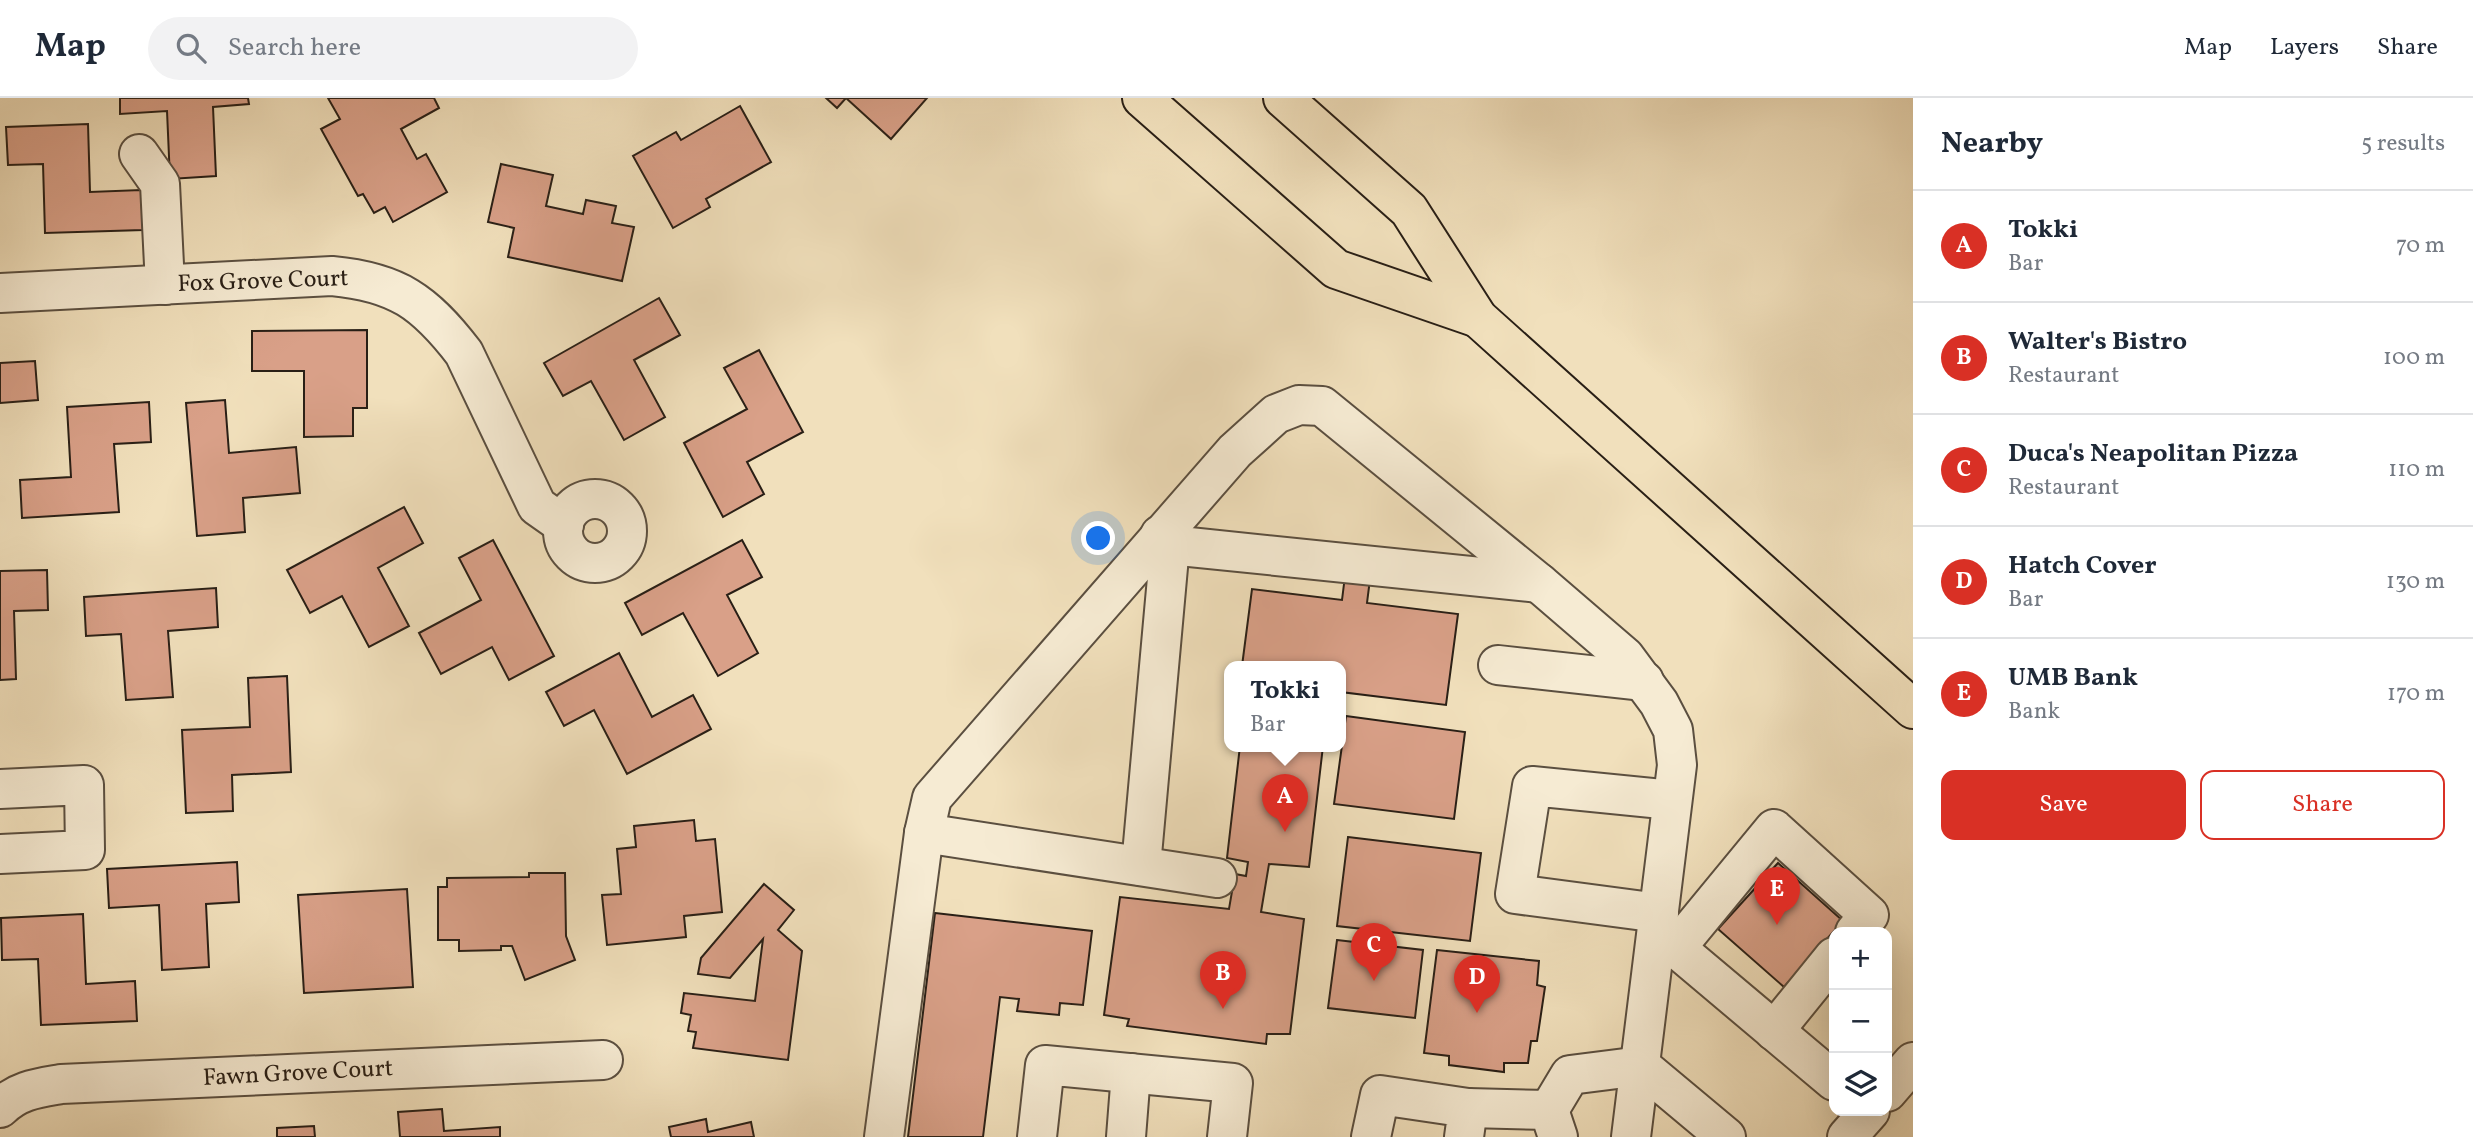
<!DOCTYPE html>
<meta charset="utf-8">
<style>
body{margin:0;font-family:Vollkorn,serif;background:#f2f2f3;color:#1f2937}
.controls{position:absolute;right:21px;bottom:21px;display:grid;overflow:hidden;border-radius:14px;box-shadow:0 7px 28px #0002}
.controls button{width:63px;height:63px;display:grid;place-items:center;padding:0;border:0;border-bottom:2px solid #e0e1e3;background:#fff;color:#1f2937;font:35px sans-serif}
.you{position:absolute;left:1099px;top:441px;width:24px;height:24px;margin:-18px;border:5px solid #fff;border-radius:50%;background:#1a73e8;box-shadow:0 0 0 10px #1a73e833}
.badge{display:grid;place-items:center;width:46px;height:46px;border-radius:50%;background:#d93025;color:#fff;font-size:23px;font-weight:700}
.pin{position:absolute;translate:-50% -58px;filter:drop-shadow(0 2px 4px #0008)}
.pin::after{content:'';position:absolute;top:37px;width:24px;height:21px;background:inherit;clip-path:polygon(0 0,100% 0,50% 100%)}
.popup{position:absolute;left:1224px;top:563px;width:122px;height:91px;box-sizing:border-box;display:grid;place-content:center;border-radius:14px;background:#fff;filter:drop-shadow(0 2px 5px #0005);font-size:23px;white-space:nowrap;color:#747a83}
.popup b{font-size:26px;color:#1f2937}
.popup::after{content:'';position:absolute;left:50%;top:100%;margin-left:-14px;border:14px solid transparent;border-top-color:#fff}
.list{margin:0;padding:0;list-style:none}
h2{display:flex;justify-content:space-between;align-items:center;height:91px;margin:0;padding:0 28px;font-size:30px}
h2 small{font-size:23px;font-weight:400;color:#747a83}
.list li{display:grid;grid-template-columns:46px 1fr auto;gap:21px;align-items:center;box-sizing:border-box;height:112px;padding:0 28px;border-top:2px solid #e0e1e3}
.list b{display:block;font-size:26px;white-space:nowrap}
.list p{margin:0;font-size:23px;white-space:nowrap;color:#747a83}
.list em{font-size:23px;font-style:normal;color:#747a83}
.actions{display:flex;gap:14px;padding:21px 28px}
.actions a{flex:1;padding:16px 0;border:2px solid #d93025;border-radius:14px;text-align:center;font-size:24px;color:#d93025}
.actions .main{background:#d93025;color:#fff}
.icon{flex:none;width:38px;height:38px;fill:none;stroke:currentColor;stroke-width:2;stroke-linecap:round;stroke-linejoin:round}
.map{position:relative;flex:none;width:1913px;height:1039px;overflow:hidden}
header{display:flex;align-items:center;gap:42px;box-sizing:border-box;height:98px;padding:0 35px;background:#fff;border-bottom:2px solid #e0e1e3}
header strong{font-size:33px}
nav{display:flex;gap:38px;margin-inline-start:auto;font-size:24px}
.search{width:490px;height:63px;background:#f2f2f3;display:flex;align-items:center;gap:18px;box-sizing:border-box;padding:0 24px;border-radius:38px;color:#747a83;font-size:26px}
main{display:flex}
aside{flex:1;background:#fff}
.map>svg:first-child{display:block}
</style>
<header>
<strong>Map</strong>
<div class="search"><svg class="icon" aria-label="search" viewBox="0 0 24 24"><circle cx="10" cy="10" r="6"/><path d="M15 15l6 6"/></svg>Search here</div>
<nav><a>Map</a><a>Layers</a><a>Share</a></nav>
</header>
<main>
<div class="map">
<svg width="1913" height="1039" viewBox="0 0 1913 1039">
<rect width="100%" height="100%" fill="#f1e0bc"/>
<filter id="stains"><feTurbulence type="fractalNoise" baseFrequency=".00286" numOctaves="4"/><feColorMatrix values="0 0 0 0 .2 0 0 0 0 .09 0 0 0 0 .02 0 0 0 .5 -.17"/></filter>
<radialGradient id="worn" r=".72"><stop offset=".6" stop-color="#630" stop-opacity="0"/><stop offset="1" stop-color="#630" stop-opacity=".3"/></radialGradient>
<!-- building -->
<g fill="#d9a088" stroke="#291f16" stroke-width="2">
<polygon points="120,0 248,0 249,6 213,9 216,78 170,81 167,13 120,16"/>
<polygon points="328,0 434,0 439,10 401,31 417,61 426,56 447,94 393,124 385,109 374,115 363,96 358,98 321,31 340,21"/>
<polygon points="826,0 927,0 891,41 846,0 837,10"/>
<polygon points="740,8 771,64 706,101 710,109 673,130 633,58 676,34 681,42"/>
<polygon points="88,26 90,94 141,92 143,132 45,135 43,66 8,67 6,29"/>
<polygon points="501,66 553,77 546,108 583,116 586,102 616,108 612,125 634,129 622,183 508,159 514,130 488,124"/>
<polygon points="659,200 680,237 634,262 665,319 624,342 591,283 563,298 544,265"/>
<polygon points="367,232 367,310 353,310 353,338 304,339 304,273 252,273 252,233"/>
<polygon points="759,252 803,334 747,364 764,396 723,419 684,345 747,311 724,270"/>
<polygon points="35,263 38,302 0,305 0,265"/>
<polygon points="225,302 229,355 296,349 300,395 243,400 245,434 197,438 186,305"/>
<polygon points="149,304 151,344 114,346 119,414 22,420 20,382 71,379 67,309"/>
<polygon points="404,409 423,445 378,470 409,528 369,549 342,498 310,515 287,472"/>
<polygon points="493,442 554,558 509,582 492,549 441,576 419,535 481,502 459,460"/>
<polygon points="742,442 762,479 727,497 758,555 718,578 683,515 642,537 625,505"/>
<polygon points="47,472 48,512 14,513 16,581 0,582 0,473"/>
<polygon points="1345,478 1370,481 1367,505 1458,516 1446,607 1341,594 1341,568 1242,568 1252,491 1342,502"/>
<polygon points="216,490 218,529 168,533 173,599 126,602 121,536 86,538 84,499"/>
<polygon points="619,555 652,619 693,597 711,631 627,676 594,612 564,628 546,594"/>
<polygon points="287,578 291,674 232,677 233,713 186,715 182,632 250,629 248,580"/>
<polygon points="1346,618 1465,634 1454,721 1334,706"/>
<polygon points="1240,648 1323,648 1309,769 1269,766 1261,814 1304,821 1290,936 1267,936 1266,946 1127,928 1129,921 1104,917 1120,799 1229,811 1235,776 1246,778 1248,764 1227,760"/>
<polygon points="694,722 696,743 715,741 722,814 684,818 686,839 607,847 602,797 621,796 617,751 636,749 634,728"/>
<polygon points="1348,739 1481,755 1470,843 1337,828"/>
<polygon points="237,764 239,804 206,806 209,869 162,872 159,807 109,810 107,771"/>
<polygon points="1778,765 1843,823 1784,889 1718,831"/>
<polygon points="529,775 565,775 566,838 575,862 525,882 512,848 501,848 501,852 459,853 459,842 438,842 438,789 447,789 447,780 529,779"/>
<polygon points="764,786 794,812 778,832 802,853 788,962 693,950 696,934 688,933 691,917 681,915 684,895 755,903 763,841 730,880 698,876 701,860"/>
<polygon points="407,791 413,889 304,895 298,797"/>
<polygon points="935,815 1092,833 1083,907 1060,905 1059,917 1017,913 1019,901 1000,899 983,1039 908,1039"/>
<polygon points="83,816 86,886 135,883 137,923 41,927 38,861 2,862 1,820"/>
<polygon points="1337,842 1423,852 1415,920 1328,910"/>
<polygon points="1437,852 1539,863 1537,887 1545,889 1537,943 1531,943 1528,965 1504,965 1504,974 1449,967 1449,958 1424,955"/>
<polygon points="442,1011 444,1033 500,1029 500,1039 400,1039 398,1014"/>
<polygon points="706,1021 708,1034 751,1024 754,1039 671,1039 669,1029"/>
<polygon points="314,1028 315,1039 277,1039 277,1030"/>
</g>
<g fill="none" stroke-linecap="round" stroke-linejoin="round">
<defs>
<g id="minor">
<polyline points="139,56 160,86 165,187"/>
<path d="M0,195L332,178C397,184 425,204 464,255L537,408L564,427"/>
<circle cx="595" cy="433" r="32"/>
<polyline points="1170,447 1539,485"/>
<polyline points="1498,567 1644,583"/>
<polyline points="0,691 84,687 85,752 0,756"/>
<polyline points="924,735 1217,780"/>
<polyline points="1141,768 1170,447 1160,437"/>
<polyline points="1659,815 1515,796 1532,688 1672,702"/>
<polyline points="1657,834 1834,983"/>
<polyline points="1676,850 1774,731 1869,817 1855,834"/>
<polyline points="1774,933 1834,859"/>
<polyline points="1887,994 1913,964"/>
<path d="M0,1010C18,992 38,990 61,986L603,962"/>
<polyline points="1468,1010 1549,1012 1558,1039"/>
<polyline points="1549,1012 1570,977 1641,968 1726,1039"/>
<polyline points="884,1039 924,735 932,700 1235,353 1276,316 1299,307 1322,308 1539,485 1625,559 1659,605 1673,632 1677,667 1631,1039"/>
<polyline points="1037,1039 1045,967 1233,985 1227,1039"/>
<polyline points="1126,1039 1131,975"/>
<polyline points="1371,1039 1380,997 1468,1010 1464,1039"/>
<polyline points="1847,1039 1870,1013"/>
</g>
<g id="highway">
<polyline points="1142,0 1336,171 1478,220"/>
<polyline points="1283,0 1409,112 1478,220 1913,611"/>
</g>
</defs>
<!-- minor casing -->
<use href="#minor" stroke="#5b4f40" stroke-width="42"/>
<!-- highway casing -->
<use href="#highway" stroke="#291f16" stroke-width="42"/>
<!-- minor -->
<use href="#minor" stroke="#f6ebd3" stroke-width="38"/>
<!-- highway -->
<use href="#highway" stroke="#f1e0bc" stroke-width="38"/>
</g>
<g text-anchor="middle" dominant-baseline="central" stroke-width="5" stroke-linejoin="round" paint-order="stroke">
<!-- street labels -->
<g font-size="24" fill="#291f16" stroke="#f6ebd3">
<text transform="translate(263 184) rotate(-2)">Fox Grove Court</text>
<text transform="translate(298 976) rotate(-3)">Fawn Grove Court</text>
</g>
</g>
<rect width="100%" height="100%" filter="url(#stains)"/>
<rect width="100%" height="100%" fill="url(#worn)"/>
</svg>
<div class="controls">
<button>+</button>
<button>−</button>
<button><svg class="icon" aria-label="layers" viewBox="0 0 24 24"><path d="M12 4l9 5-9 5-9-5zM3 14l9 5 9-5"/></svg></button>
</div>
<div class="you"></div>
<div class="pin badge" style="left:1285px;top:734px">A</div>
<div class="popup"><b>Tokki</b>Bar</div>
<div class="pin badge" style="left:1223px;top:911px">B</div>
<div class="pin badge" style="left:1374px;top:883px">C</div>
<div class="pin badge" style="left:1477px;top:915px">D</div>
<div class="pin badge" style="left:1777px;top:827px">E</div>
</div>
<aside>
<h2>Nearby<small>5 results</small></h2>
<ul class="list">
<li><span class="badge">A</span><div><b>Tokki</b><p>Bar</p></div><em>70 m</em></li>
<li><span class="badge">B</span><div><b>Walter's Bistro</b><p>Restaurant</p></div><em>100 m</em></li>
<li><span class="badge">C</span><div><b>Duca's Neapolitan Pizza</b><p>Restaurant</p></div><em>110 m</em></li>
<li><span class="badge">D</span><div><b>Hatch Cover</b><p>Bar</p></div><em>130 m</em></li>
<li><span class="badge">E</span><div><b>UMB Bank</b><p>Bank</p></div><em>170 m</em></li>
</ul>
<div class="actions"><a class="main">Save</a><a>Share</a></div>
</aside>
</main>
